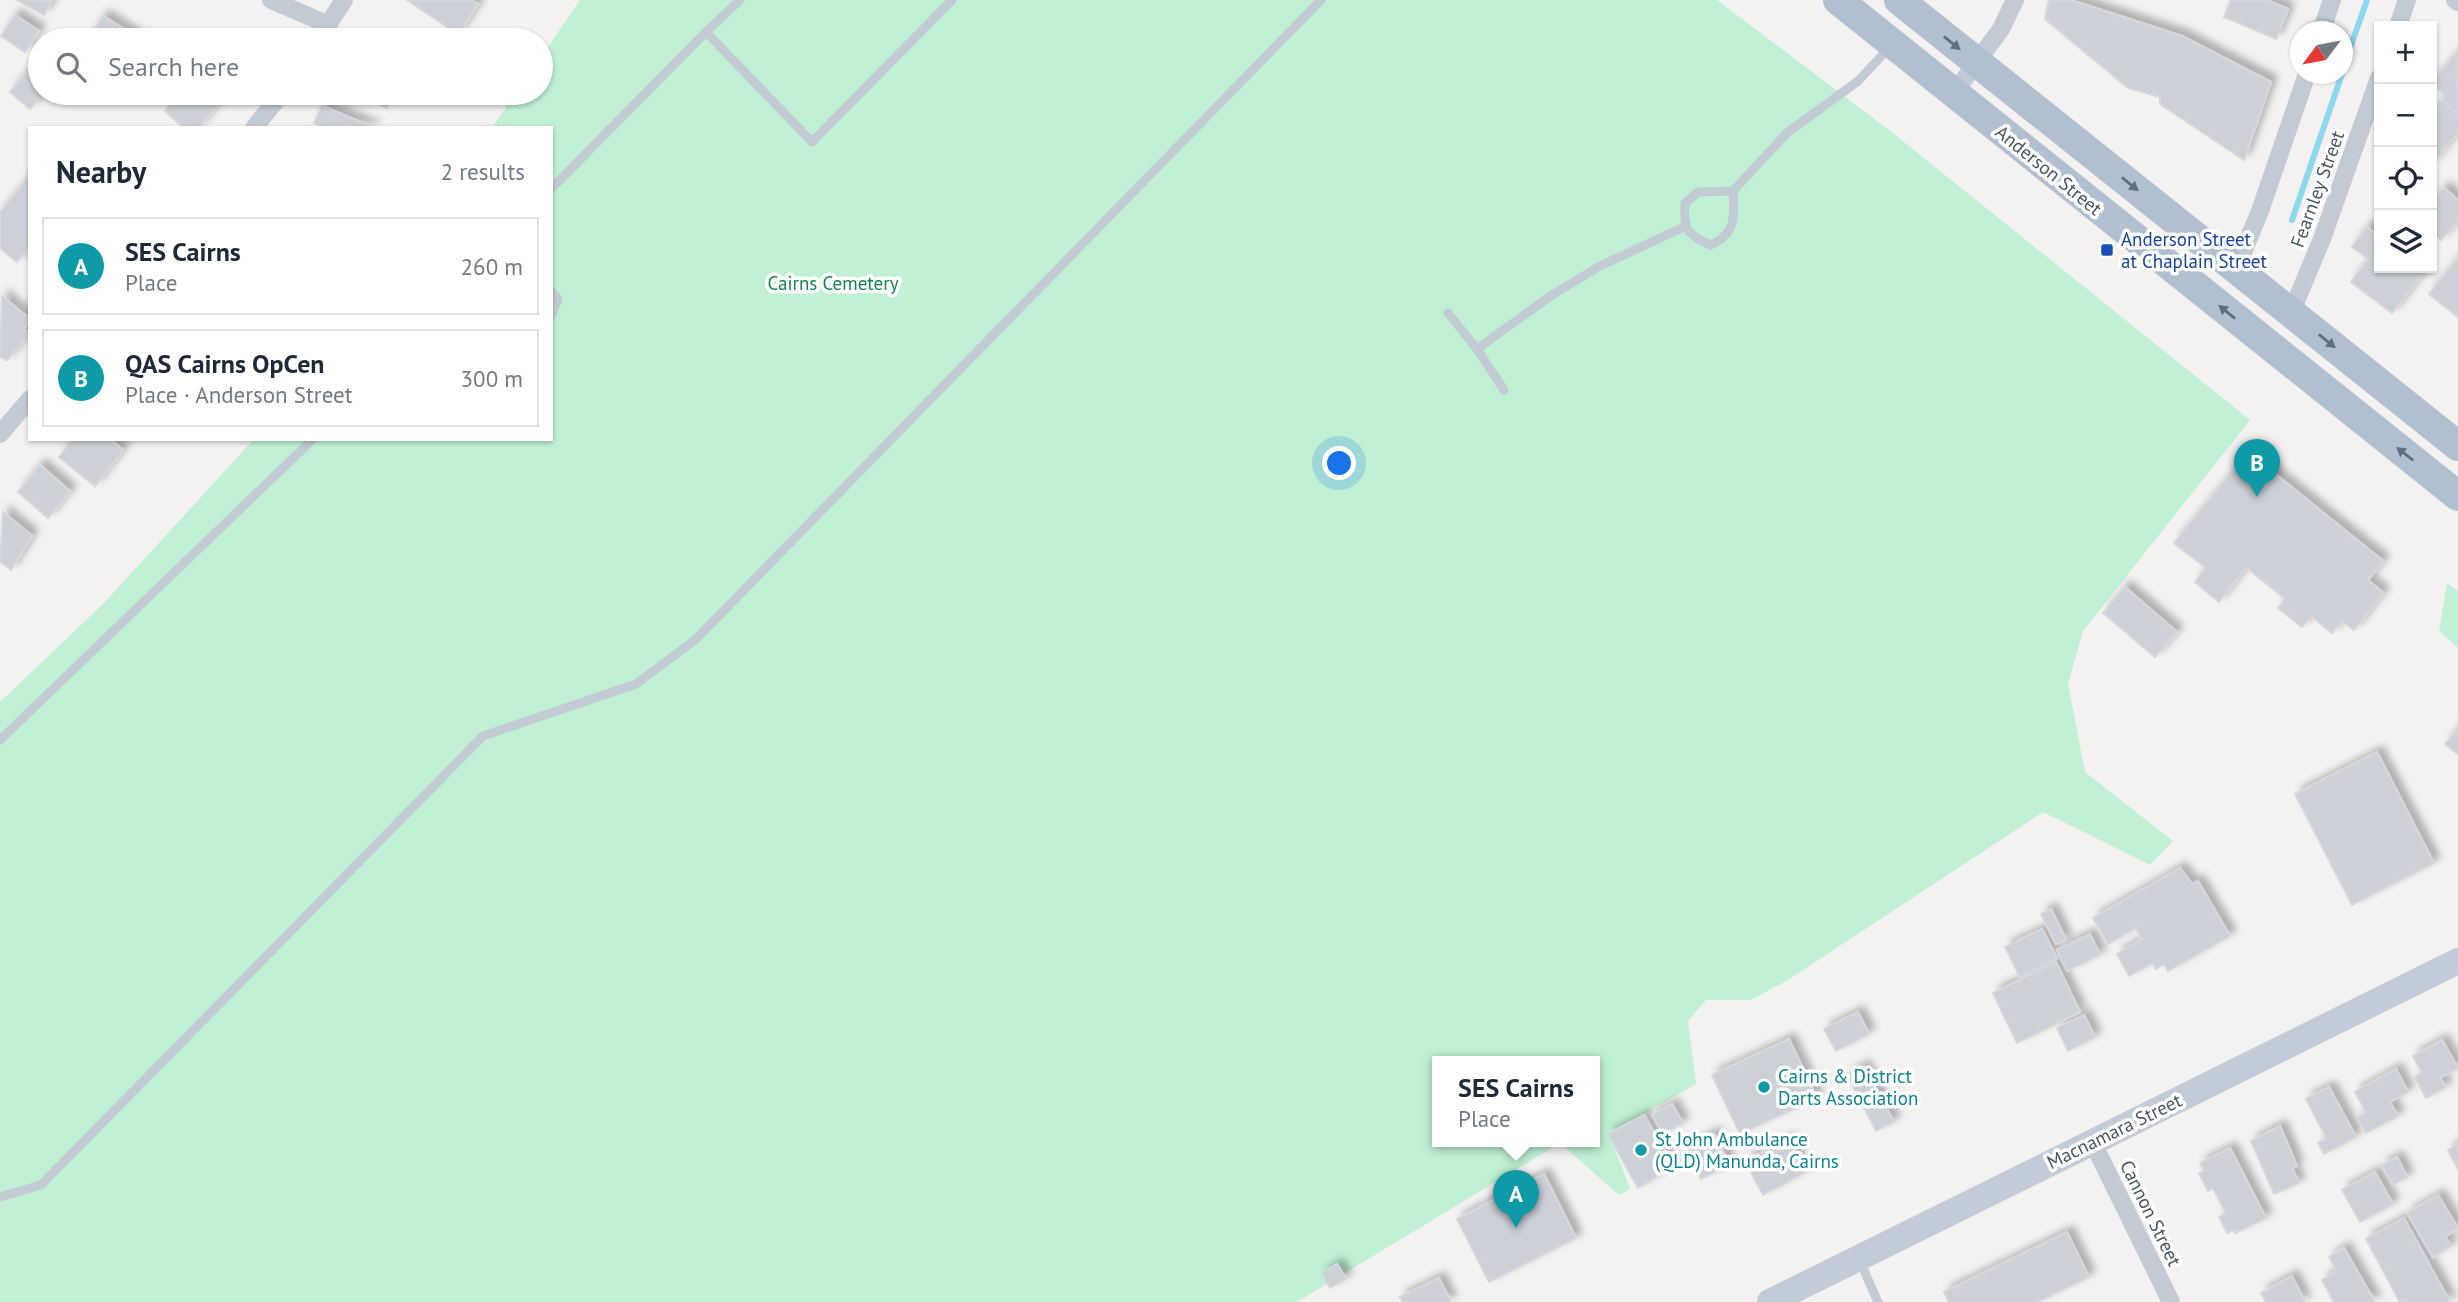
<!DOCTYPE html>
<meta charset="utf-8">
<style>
body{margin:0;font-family:"PT Sans",sans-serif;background:#f2f2f3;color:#1f2937}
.controls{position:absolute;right:21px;top:21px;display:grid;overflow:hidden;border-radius:0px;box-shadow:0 2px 5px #0004}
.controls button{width:63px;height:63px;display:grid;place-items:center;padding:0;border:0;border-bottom:2px solid #e0e1e3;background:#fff;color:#1f2937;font:35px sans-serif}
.compass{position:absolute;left:2290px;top:21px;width:63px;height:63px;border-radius:50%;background:#fff;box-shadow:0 2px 5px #0004;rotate:238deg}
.you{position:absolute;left:1340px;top:464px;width:24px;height:24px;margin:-18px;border:5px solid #fff;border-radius:50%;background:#1a73e8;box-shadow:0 0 0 10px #1a73e833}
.badge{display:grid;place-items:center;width:46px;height:46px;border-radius:50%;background:#146eeb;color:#fff;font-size:23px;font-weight:700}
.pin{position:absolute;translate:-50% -58px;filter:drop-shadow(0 2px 4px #0008)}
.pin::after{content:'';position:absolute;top:37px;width:24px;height:21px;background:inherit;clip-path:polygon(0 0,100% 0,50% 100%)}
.popup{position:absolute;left:1432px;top:1056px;width:168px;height:91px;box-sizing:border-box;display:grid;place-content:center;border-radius:0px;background:#fff;filter:drop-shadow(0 2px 5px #0005);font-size:23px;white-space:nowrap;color:#747a83}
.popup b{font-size:26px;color:#1f2937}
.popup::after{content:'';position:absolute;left:50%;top:100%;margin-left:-14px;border:14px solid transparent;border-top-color:#fff}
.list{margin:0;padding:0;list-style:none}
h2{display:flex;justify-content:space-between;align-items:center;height:91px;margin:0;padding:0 28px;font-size:30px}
h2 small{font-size:23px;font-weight:400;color:#747a83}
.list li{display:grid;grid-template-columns:46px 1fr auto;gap:21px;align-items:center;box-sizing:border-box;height:98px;margin:0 14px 14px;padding:0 14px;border:2px solid #e0e1e3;border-radius:0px}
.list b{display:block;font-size:26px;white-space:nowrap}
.list p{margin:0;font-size:23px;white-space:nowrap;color:#747a83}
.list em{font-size:23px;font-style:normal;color:#747a83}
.icon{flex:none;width:38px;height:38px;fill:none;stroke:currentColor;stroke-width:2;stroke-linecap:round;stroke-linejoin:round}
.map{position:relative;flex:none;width:2458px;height:1302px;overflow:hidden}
.search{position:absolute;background:#fff;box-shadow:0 2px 5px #0004;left:28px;top:28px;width:525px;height:77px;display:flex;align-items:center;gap:18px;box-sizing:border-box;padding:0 24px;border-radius:38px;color:#747a83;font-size:26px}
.panel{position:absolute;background:#fff;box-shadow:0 2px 5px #0004;left:28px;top:126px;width:525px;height:315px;border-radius:0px}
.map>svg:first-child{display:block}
</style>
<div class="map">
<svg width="2458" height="1302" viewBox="0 0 2458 1302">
<defs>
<filter id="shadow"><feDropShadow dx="6" dy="-6" stdDeviation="3.5" flood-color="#0004"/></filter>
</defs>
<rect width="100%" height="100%" fill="#f4f1f1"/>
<!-- green -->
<g fill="#c0f1d4" fill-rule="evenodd">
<path d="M580,0H1717L1889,130L2250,420L2083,631L2068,684L2085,772L2173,841L2150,865L2043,812L1788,980L1751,1000H1706L1688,1021L1696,1084L1609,1134L1630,1189L1619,1195L1560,1143L1297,1302H0V702L104,603L254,439H551V128H492L516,93H541V57ZM1437,1062H1595V1142H1437Z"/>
<polygon points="2447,583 2458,591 2458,648 2439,631"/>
</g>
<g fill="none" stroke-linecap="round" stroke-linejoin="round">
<!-- stream -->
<g stroke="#8cd9ef" stroke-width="6">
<polyline points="2342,71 2367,0"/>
<polyline points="2292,220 2342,74"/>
</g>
</g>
<!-- building -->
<g fill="#cdd0d6" stroke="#d5d7dd" stroke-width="2" filter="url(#shadow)">
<polygon points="17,0 52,0 44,15"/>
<polygon points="407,0 472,0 478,4 458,34"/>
<polygon points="2049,0 2071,0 2182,36 2271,82 2244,160 2160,104 2160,97 2128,88 2045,19"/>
<polygon points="2231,0 2267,0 2288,9 2276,39 2224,17"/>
<polygon points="15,15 39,31 25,52 1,36"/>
<polygon points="103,16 137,37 135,40 88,40"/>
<polygon points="2456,54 2458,109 2456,112 2442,100 2445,96 2432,82"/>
<polygon points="32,66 40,73 40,93 43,93 30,109 10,92"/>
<polygon points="180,93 228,93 198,128 184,128 165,111"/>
<polygon points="355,93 393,93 387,108"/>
<polygon points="2442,100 2458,114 2458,132 2432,164 2432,112"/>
<polygon points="322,106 375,128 326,128 314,123"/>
<polygon points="30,175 30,246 17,262 0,248 0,212"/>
<polygon points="2444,188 2458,200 2458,220 2441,240 2432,231 2432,202"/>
<polygon points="2367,227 2379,237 2379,268 2420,268 2424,271 2392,313 2351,282 2368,259 2352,247"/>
<polygon points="2458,258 2458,317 2429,294"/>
<polygon points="2,296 30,319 24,329 29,334 7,360 0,357"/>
<polygon points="73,439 110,439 123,450 95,486 59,457"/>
<polygon points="2248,452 2383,561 2368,580 2383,593 2354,630 2342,621 2332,633 2311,616 2302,627 2278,608 2285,599 2246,567 2219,602 2195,582 2206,568 2174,543"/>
<polygon points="40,465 70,491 48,518 18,492"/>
<polygon points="3,512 32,536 11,570 0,561"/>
<polygon points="2125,587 2177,632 2155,657 2103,613"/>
<polygon points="2458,728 2458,754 2445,744"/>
<polygon points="2377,752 2434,863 2352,905 2295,794"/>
<polygon points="2180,868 2192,884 2198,881 2230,936 2168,971 2164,964 2156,969 2152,963 2129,976 2117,954 2142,939 2136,928 2108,944 2093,918"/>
<polygon points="2051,909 2066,940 2056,944 2041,914"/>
<polygon points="2042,929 2057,958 2020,977 2005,947"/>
<polygon points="2090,934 2100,955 2067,971 2057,950"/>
<polygon points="2056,962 2080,1012 2017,1043 1993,993"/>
<polygon points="1858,1012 1869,1034 1836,1051 1824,1029"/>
<polygon points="2084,1015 2095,1037 2068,1051 2057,1028"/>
<polygon points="1789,1039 1817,1098 1740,1134 1712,1075"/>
<polygon points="2442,1040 2458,1068 2440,1078 2446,1087 2426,1098 2415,1077 2422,1073 2413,1056"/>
<polygon points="1864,1066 1894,1122 1876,1131 1847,1075"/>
<polygon points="2396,1069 2408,1092 2390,1102 2398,1116 2366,1133 2357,1117 2366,1112 2355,1092"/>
<polygon points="2329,1087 2356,1137 2324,1154 2318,1143 2327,1139 2306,1099"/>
<polygon points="1672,1104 1683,1123 1663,1134 1652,1115"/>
<polygon points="1644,1115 1674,1166 1638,1188 1608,1134"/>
<polygon points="2280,1126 2297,1166 2292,1168 2299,1183 2274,1194 2251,1141"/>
<polygon points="1714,1133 1730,1165 1701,1179 1685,1148"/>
<polygon points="1788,1139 1806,1172 1763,1195 1745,1161"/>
<polygon points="2458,1144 2458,1169 2448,1150"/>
<polygon points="2230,1148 2266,1218 2235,1233 2234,1230 2227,1233 2219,1217 2226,1213 2213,1188 2208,1191 2199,1173 2204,1171 2200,1163"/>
<polygon points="2397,1157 2407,1177 2393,1185 2382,1165"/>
<polygon points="2375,1172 2393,1204 2360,1222 2342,1190"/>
<polygon points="1544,1174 1576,1238 1489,1282 1457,1219"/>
<polygon points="2438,1195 2458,1228 2445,1237 2451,1246 2433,1257 2407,1213"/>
<polygon points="2404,1218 2450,1302 2400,1302 2366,1239"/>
<polygon points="2067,1232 2089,1277 2037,1302 1949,1302 1944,1292"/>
<polygon points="2344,1248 2375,1302 2334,1302 2322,1280 2337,1271 2329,1257"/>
<polygon points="1337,1264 1346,1279 1330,1288 1322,1273"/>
<polygon points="2292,1276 2305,1302 2266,1302 2261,1293"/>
<polygon points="1439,1278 1451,1302 1403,1302 1400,1297"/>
</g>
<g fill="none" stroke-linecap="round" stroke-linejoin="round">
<!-- lane -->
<g stroke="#c2cbd3" stroke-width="9">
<polyline points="740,0 706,32 812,142 952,0"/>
<polyline points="551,189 706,32"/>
<path d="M1733,191L1698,192L1685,203C1683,229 1687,235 1711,245C1737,233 1734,216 1733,191L1787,133L1858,81L1889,48"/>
<polyline points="551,291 558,299 551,316"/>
<polyline points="1448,313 1477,349"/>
<polyline points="1504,390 1477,349 1552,295 1600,266 1686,226"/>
<polyline points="0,740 313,439"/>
<polyline points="0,1197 41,1185 483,736 636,684 695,640 1321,0"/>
<polyline points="1859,1259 1878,1302"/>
</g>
<!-- street -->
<g stroke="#c2cbd3" stroke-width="18">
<polyline points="271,0 329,25"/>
<polyline points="2455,0 2458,2"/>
<polyline points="2398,26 2407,0"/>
<polyline points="2321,32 2332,0"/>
<polyline points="318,40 344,0"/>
<polyline points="1954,93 2001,29 2015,0"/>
<polyline points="254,128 282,93"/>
<polyline points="2236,269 2260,211 2307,74"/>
<polyline points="2291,313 2322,239 2379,78"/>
<polyline points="0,434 30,399"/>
<polyline points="2093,1143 2171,1302"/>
</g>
<!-- secondary -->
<polyline stroke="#c2ccd8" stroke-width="26" points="1770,1302 2458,961"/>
<!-- primary -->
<g stroke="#b1c0d0" stroke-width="30">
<polyline points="1838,0 2458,496"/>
<polyline points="1899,0 2458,446"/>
</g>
</g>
<!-- one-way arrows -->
<defs><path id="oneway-solid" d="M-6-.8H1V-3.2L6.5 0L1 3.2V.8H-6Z" transform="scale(1.75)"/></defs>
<g fill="#626f7c">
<use href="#oneway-solid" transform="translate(1952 43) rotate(39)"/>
<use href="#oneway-solid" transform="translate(2130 184) rotate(39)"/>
<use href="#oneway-solid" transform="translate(2227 312) rotate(-141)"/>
<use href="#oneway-solid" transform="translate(2327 341) rotate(39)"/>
<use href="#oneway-solid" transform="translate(2405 454) rotate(-142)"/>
</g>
<!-- markers -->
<rect fill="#1a4fb4" stroke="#fff" stroke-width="2.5" x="2100" y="243" width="14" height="14" rx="3.5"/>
<g fill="#0f9aa8" stroke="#fff" stroke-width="2.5">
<circle cx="1764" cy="1087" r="7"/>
<circle cx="1641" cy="1150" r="7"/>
</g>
<g text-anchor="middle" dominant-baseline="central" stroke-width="7" stroke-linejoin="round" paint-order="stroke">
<!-- street labels -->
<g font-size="19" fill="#485460" stroke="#fff">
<text transform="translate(2049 170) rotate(39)">Anderson Street</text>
<text transform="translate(2317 189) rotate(-70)">Fearnley Street</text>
<text transform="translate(2114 1131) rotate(-26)">Macnamara Street</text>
<text transform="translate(2151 1213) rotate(64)">Cannon Street</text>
</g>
<!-- transit labels -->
<g font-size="19" fill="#164399" stroke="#fff" text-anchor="start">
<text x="2121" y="239">Anderson Street<tspan x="2121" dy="22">at Chaplain Street</tspan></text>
</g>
<!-- park labels -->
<g font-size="19" fill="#15854f" stroke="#fff">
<text x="833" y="283">Cairns Cemetery</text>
</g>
<!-- culture labels -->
<g font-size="19" fill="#0d838f" stroke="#fff" text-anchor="start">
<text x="1778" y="1076">Cairns &amp; District<tspan x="1778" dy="22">Darts Association</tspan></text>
<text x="1655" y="1139">St John Ambulance<tspan x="1655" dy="22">(QLD) Manunda, Cairns</tspan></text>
</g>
</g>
</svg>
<div class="controls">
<button>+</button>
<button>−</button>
<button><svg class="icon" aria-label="locate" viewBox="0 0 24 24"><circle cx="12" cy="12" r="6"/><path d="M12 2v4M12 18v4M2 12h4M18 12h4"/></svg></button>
<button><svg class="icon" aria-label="layers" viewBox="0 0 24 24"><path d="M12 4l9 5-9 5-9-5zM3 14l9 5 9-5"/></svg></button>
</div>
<svg class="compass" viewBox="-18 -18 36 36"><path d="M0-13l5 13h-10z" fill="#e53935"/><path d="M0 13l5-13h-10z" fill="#747a83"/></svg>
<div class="you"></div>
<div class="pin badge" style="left:1516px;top:1228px;background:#0f9aa8">A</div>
<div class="popup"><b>SES Cairns</b>Place</div>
<div class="pin badge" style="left:2257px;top:497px;background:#0f9aa8">B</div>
<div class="search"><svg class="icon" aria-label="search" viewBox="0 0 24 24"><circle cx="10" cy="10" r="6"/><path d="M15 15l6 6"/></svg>Search here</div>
<section class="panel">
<h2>Nearby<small>2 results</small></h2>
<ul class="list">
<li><span class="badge" style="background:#0f9aa8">A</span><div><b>SES Cairns</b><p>Place</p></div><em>260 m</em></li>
<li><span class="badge" style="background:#0f9aa8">B</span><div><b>QAS Cairns OpCen</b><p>Place · Anderson Street</p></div><em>300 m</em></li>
</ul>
</section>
</div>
